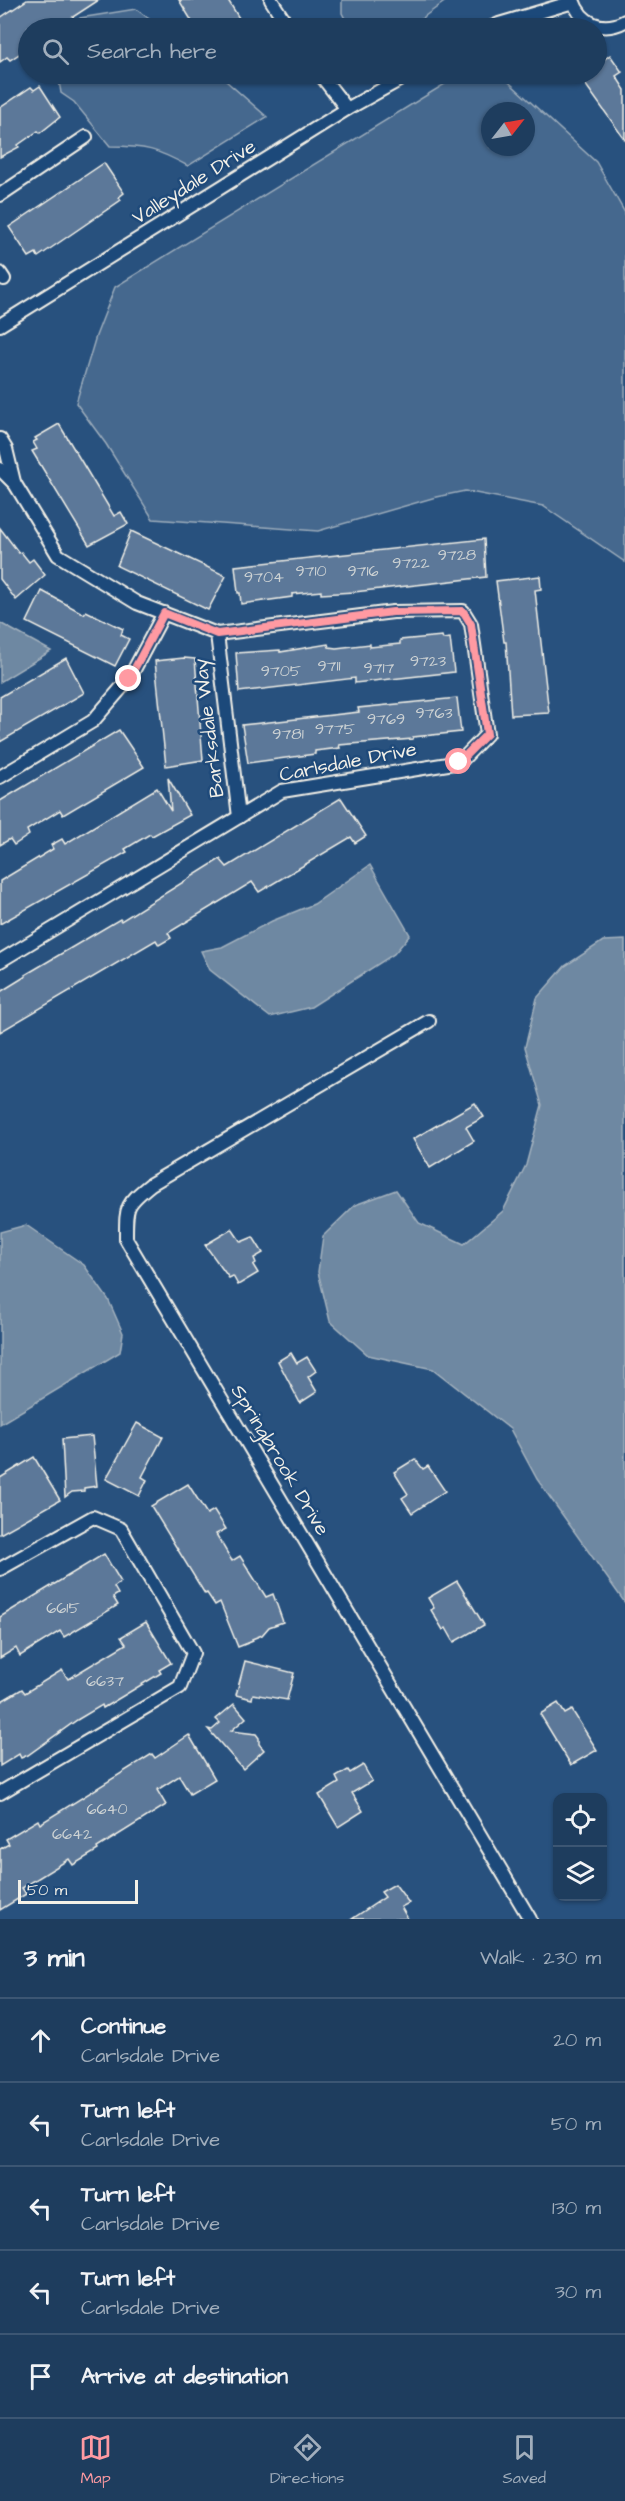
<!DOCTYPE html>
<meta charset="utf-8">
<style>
body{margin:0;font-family:"Architects Daughter",sans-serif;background:#2b4867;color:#f1f3f6}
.controls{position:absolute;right:18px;bottom:18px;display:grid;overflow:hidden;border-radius:12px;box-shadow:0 2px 4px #0004}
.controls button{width:54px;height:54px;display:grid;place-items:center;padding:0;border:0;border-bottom:2px solid #3c5673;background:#1e3d5e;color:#f1f3f6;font:30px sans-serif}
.compass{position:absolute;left:481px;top:102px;width:54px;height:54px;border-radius:50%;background:#1e3d5e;box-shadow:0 2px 4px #0004;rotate:59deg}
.scale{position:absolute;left:18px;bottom:15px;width:120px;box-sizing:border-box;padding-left:6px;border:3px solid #f4f1e8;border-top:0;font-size:16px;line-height:21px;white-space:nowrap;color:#f4f1e8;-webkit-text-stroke:4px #1f4a7a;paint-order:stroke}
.stop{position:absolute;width:18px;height:18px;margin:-14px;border:4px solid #ff9aa2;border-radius:50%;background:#fff}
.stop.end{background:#ff9aa2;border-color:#fff;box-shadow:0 2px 6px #0008}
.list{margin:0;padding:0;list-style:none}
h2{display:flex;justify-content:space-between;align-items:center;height:78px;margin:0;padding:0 24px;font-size:26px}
h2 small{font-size:20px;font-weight:400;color:#a1aebc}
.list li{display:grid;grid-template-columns:39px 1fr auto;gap:18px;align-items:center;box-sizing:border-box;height:84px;padding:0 24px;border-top:2px solid #3c5673}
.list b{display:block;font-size:22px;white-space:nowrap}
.list p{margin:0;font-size:20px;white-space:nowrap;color:#a1aebc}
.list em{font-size:20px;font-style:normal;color:#a1aebc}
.icon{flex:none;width:33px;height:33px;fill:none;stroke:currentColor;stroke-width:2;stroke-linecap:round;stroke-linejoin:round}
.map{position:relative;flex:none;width:625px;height:1919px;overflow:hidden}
.search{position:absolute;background:#1e3d5e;box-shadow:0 2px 4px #0004;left:18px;right:18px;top:18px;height:66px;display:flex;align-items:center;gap:15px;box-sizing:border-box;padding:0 21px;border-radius:33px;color:#a1aebc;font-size:22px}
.sheet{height:498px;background:#1e3d5e}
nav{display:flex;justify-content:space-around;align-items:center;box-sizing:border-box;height:84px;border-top:2px solid #3c5673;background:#1e3d5e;font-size:16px;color:#a1aebc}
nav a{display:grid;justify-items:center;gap:3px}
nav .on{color:#ff9aa2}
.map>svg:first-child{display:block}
</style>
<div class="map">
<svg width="625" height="1919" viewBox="0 0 625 1919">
<rect width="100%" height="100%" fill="#28517e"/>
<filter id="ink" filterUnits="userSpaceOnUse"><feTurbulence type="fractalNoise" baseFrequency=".0167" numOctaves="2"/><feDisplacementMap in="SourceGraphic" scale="12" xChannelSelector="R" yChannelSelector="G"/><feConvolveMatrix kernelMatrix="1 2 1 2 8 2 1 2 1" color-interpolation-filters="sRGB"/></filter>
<g filter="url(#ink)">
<!-- green -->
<g fill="#45688e" stroke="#9cacbb" stroke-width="1.5" fill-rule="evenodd">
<polygon points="342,0 447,0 425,16 413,28 350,28 342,13"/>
<polygon points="136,9 161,28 74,28 80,18"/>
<path d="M58,74H218L267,117L188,166C156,149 146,146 110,146L74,102L61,93Z"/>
<path d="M461,74H500L596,162L625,213V562L543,506L465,491L436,497L318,531L153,519L106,444L76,403L96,336L115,287ZM490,111H526V147H490Z"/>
</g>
<!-- water -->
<g fill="#6e88a2" stroke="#a4b2be" stroke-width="1.5">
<polygon points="0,623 51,651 0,682"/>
<polygon points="370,865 410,935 394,954 311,1007 270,1017 210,970 201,951 222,947 272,921 314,904"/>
<polygon points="625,940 625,1603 537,1479 510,1429 433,1369 368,1355 330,1321 318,1272 323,1236 355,1205 396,1190 419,1223 464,1244 503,1211 526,1165 542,1105 525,1047 537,998 565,966 603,941"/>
<polygon points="26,1225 84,1265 108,1299 123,1333 120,1352 0,1424 0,1232"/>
</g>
<!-- building -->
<g fill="#5b7899" stroke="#f4f1e8" stroke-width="1.5">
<polygon points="27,0 99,0 56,28 28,28 28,48 10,60 7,57 0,62 0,18"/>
<polygon points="179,0 228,0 245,28 196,28"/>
<polygon points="610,55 622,72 616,76 625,90 625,140 578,74 597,74 597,65"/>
<polygon points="40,86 60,117 40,133 38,131 18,145 19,147 0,157 0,108 31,87 34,90"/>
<polygon points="104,163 124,193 119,197 121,200 38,257 36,253 29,257 9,227"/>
<polygon points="59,424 114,516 121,512 128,524 89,545 32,451 37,449 33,442 37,440 35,438"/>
<polygon points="0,528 19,553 21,552 29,562 33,559 45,575 16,600 0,579"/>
<polygon points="131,531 226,576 208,610 117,566"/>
<polygon points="484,539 486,577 354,592 321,594 321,591 292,594 292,597 241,604 240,593 238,593 235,566"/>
<polygon points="540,576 541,589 535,590 549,713 511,715 506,642 504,642 496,581"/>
<polygon points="42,591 84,614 86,611 123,629 121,635 129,639 115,666 27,622"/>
<polygon points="442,636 443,639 450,638 454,672 355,683 355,678 239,692 236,653 280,650 280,652 328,644 329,647 336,648 370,644 370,647 400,644 400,640"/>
<polygon points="66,658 84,693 0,742 0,697"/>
<polygon points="184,658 195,659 203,760 166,766 155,661"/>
<polygon points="457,698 461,732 413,737 413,739 339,745 340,748 315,751 315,754 248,763 242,725 359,712 358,708"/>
<polygon points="119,730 144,767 63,815 60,810 27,830 29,835 14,845 10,839 0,845 0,801"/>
<polygon points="168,778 190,815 152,836 150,834 125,849 127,852 0,924 0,881 53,849 51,845 62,839 65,844 157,788 171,811"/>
<polygon points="341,798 366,836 355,843 351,837 259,892 252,882 168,933 171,938 159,945 156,940 0,1032 0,992 26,976 25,975 120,919 121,921 220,859 227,867"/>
<polygon points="475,1103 484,1117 466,1127 474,1141 430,1168 413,1139"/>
<polygon points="232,1229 241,1242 253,1237 263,1253 254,1258 256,1263 253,1265 258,1273 238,1285 233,1276 229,1278 205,1245"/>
<polygon points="291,1353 297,1363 307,1357 316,1371 308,1377 317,1392 300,1403 278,1361"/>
<polygon points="137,1423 163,1437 142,1477 147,1480 139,1496 106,1479"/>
<polygon points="92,1436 97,1486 84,1488 84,1491 72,1492 65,1497 62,1439"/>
<polygon points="34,1457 60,1500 0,1534 0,1478"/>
<polygon points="415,1459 423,1469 428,1466 445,1491 412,1513 402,1498 408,1494 394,1472"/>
<polygon points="188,1484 207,1514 214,1510 226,1529 216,1534 232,1561 240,1556 266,1597 273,1594 283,1622 269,1627 262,1635 252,1639 253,1641 238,1647 220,1602 215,1605 207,1593 205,1594 151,1506"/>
<polygon points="104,1554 121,1582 114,1587 118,1594 113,1597 118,1605 64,1637 60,1631 20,1656 16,1648 0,1658 0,1617"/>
<polygon points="457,1581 484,1625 454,1642 446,1628 443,1630 431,1610 434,1608 428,1598"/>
<polygon points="146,1622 171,1663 159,1670 161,1673 103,1708 102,1705 77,1720 28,1755 21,1758 19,1754 0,1766 0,1702 22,1689 25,1693 62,1670 68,1679 126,1644 121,1637"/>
<polygon points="245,1661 294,1673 287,1700 253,1694 252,1699 236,1695"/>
<polygon points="558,1703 565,1714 572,1710 597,1750 571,1765 540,1714"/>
<polygon points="234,1704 246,1718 231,1731 256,1734 259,1738 259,1744 264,1750 243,1769 208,1729 212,1730 220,1723 216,1719"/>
<polygon points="189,1735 215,1779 190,1794 179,1776 157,1790 166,1805 97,1848 98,1850 73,1865 69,1859 22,1888 26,1894 0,1910 0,1849 9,1844 6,1839 38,1820 40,1824 152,1754 155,1758"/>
<polygon points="363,1765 372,1781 352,1793 363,1811 338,1827 319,1795 339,1783 336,1777 348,1770 350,1773"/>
<polygon points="395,1884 409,1903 401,1907 408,1919 352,1919 385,1897 381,1892"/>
</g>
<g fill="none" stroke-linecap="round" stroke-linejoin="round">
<defs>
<g id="street">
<polyline points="271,0 289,28"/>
<path d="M573,0C581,24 603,33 625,21"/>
<polyline points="490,28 499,24 573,2"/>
<polyline points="320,74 347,109"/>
<polyline points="0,195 86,137"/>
<polyline points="0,273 4,279"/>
<polyline points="0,325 347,109 410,74"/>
<polyline points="0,439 6,449 14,482"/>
<polyline points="0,469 15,484 58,555 137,603 217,634 393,612 463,611 471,624 487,734 460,762 282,791 0,961"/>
<polyline points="217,634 239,817"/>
<polyline points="0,777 93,721 129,679 164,613"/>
<path d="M429,1021L151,1184C125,1205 126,1206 126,1239L530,1919"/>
<polyline points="0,1569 93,1517 121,1529 193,1653 180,1687 0,1793"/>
</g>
</defs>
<!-- street casing -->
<use href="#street" stroke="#f4f1e8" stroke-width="16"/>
<!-- street -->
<use href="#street" stroke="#1f4a7a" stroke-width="12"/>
</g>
</g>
<g fill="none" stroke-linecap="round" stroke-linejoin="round" filter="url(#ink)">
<!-- route -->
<polyline stroke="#ff9aa2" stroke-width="8" points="129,679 164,613 217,634 393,612 463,611 471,624 487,734 459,762"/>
</g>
<g text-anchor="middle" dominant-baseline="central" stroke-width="5" stroke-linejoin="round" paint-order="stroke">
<!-- number labels -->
<g font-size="16" fill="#ced3d4">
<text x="457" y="555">9728</text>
<text x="411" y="563">9722</text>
<text x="311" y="571">9710</text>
<text x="363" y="571">9716</text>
<text x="264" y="577">9704</text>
<text x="428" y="661">9723</text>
<text x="329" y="666">9711</text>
<text x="379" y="668">9717</text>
<text x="281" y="671">9705</text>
<text x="434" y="713">9763</text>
<text x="386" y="719">9769</text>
<text x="335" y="729">9775</text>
<text x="288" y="734">9781</text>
<text x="63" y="1608">6615</text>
<text x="105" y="1681">6637</text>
<text x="107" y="1809">6640</text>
<text x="72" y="1834">6642</text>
</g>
<!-- street labels -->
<g font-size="20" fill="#f4f1e8" stroke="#1f4a7a">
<text transform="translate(194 182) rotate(-32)">Valleydale Drive</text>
<text transform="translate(209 728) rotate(-97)">Barksdale Way</text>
<text transform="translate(348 762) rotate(-11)">Carlsdale Drive</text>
<text transform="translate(280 1460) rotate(59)">Springbrook Drive</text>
</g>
</g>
</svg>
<div class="controls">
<button><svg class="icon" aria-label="locate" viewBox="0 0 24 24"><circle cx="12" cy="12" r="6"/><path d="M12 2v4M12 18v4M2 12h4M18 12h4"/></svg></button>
<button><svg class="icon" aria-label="layers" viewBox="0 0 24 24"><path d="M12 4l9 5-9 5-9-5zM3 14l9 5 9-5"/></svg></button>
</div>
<svg class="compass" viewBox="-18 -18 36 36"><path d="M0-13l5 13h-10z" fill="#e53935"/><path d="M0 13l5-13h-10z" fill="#a1aebc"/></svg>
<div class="scale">50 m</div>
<div class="stop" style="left:459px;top:762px"></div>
<div class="stop end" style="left:129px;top:679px"></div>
<div class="search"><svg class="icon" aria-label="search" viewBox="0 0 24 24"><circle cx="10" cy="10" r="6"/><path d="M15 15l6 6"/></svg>Search here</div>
</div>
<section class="sheet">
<h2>3 min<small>Walk · 230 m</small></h2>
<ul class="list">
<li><svg class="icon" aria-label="ahead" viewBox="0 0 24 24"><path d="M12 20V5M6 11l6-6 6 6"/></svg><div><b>Continue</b><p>Carlsdale Drive</p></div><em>20 m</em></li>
<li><svg class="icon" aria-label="left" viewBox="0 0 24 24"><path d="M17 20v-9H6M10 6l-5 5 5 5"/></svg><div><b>Turn left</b><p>Carlsdale Drive</p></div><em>50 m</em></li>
<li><svg class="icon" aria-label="left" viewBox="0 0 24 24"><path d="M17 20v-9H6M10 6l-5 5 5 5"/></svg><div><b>Turn left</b><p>Carlsdale Drive</p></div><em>130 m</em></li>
<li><svg class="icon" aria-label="left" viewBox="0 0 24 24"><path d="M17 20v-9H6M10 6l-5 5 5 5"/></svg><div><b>Turn left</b><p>Carlsdale Drive</p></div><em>30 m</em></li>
<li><svg class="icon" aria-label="arrive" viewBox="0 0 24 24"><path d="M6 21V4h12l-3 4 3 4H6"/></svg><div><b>Arrive at destination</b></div></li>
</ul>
</section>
<nav>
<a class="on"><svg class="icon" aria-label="map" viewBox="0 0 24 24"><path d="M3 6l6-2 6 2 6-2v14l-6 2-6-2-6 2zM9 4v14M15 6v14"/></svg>Map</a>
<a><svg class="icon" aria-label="directions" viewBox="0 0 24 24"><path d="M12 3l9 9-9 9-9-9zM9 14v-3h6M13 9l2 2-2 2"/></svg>Directions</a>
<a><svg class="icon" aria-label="saved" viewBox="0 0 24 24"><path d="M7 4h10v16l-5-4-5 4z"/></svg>Saved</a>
</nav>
